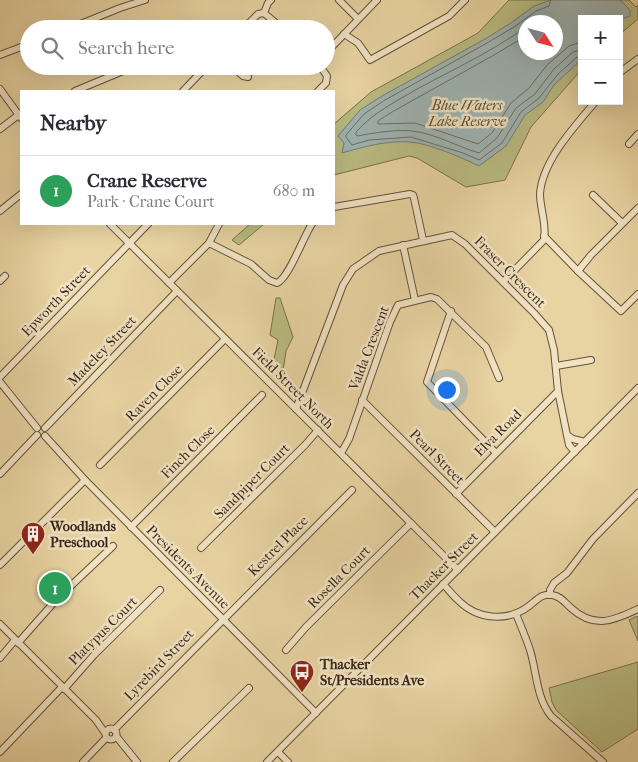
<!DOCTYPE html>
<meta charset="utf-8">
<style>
body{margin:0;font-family:"IM FELL French Canon",serif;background:#f7f7f7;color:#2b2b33}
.controls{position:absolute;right:15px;top:15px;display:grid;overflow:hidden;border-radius:0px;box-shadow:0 5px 20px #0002}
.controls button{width:45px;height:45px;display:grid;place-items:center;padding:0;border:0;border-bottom:1px solid #e1e1e2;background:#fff;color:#2b2b33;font:25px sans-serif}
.compass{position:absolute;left:518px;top:15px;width:45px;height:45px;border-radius:50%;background:#fff;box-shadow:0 5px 20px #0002;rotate:126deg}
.you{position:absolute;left:446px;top:389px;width:18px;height:18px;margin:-12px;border:4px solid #fff;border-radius:50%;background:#1a73e8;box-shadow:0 0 0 8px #1a73e833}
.badge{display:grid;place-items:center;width:32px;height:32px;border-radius:50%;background:#0b8043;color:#fff;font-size:16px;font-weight:700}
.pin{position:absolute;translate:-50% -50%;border:2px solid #fff;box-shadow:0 1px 5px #0006}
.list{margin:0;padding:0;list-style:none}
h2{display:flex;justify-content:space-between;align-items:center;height:65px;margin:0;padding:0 20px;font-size:21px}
h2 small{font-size:16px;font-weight:400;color:#7c7c81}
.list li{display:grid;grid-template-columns:32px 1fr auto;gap:15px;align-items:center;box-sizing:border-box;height:70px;padding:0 20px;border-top:1px solid #e1e1e2}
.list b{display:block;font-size:19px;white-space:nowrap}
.list p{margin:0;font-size:16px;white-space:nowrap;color:#7c7c81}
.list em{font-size:16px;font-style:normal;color:#7c7c81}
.icon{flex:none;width:28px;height:28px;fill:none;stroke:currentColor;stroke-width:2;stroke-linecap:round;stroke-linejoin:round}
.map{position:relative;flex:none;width:638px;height:762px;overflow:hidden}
.search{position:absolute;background:#fff;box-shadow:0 5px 20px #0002;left:20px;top:20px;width:315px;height:55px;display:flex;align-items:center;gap:12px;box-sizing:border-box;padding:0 18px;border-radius:28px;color:#7c7c81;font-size:19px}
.panel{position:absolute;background:#fff;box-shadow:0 5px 20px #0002;left:20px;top:90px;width:315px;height:135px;border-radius:0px}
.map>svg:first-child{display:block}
</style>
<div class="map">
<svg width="638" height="762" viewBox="0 0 638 762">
<rect width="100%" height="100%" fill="#e8d3a2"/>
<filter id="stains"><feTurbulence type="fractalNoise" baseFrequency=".004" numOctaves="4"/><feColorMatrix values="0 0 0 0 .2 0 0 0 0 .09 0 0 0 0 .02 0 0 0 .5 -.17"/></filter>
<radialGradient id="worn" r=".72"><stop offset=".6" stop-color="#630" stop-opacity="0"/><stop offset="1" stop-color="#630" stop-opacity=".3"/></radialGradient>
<!-- green -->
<g fill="#babb82" stroke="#79714c" fill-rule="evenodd">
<path d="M509,0H629L636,7L638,5V19L619,35V19H582V69L531,127L505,180L466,187L417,158L409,156L334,175V124L371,92L478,33ZM526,22H556V52H526Z"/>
<polygon points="250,224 264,224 239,245 232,240"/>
<polygon points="276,298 280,298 293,337 286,351 281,384 271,374 278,340 270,335"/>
<polygon points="637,616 638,617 638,641 629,620"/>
<polygon points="638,662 638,729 602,752 556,710 552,702 549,688"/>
</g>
<!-- water -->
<path fill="#9eb4b3" stroke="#757c74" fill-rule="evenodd" d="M551,0H620L630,10V16L619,20V19H582V59L554,85L543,102L525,115L506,146L479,166C463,158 428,143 410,142C389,140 362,147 342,153L344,143L338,136L360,110L382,96L485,39L511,23L534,6ZM526,22H556V52H526Z"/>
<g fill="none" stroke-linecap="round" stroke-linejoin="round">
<!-- shore -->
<g stroke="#6b6e64" stroke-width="1">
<polyline points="551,0 549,6 536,11 514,27 487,43 385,100 364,114 346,135 346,137 352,145 369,140 411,137 463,153 479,160 502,143 521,112 539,98 558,74 577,57 582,56"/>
<path d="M526,27C493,51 454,69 419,88C395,102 374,112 356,132V135L358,136C371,133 399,129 412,131C434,133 458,147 479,153L497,138L516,108L535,94L554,69L573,52L582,50"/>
<polyline points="526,36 494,55 392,112 378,121 378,124 415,123 478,144 492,133 511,103 529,88 548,64 569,46 582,42"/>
</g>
<defs>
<g id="minor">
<polyline points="339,0 358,19"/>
<polyline points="264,13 283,29"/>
<polyline points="264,13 268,3 271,0"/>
<polyline points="91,20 94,29"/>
<polyline points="68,29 120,8 145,0"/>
<polyline points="226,29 233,27 236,29"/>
<polyline points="243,29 258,14 264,13"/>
<polyline points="344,34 358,43 370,60 449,16 465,0"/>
<polyline points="326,53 377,0"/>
<polyline points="0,55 29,44"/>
<polyline points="109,66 113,75"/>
<polyline points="232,66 243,76 248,77"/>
<polyline points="619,73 638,59"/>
<polyline points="0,89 21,118"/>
<polyline points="75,91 135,66"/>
<polyline points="183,91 207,66"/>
<polyline points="318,91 326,83 327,76 320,66"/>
<polyline points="0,129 21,113"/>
<polyline points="629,144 638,134"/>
<polyline points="593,195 622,223"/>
<polyline points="334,207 410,194 413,195 414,198 423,240"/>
<polyline points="0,211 21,194"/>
<polyline points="110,224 458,570"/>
<polyline points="544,236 578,271 621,311 638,294"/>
<path d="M209,243L251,264L269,280L277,283C289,278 303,237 312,224"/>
<polyline points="403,245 415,300"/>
<polyline points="578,271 591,255 638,208"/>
<polyline points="0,281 5,276"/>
<path d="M503,282L544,240C547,225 540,209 540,194C542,161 575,126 596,101"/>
<polyline points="169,283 209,243 219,224"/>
<polyline points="451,311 427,382 496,453"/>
<polyline points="556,366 591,360"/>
<polyline points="0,377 148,224"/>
<polyline points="0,382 37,428"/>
<polyline points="362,400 495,532"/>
<polyline points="296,409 343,285 353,269 379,251 452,235 465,244 534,313 549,330 554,350 558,391 569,445 575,452"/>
<polyline points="45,428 177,291"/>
<polyline points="567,435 573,439 585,442"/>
<polyline points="45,436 85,480 316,713"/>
<polyline points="341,453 349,439 390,322 398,305 431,297 437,299 486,347 499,378"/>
<polyline points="100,465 225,339"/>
<polyline points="0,474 37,435"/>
<polyline points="456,494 558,391"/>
<polyline points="131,527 262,395"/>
<polyline points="201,548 305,445 318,430"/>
<polyline points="0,565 85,480"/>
<path d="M443,584C449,590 453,596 459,601C478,620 508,622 529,606C537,600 542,593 552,595C561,596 565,603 571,608C594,629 613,621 638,609"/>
<polyline points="550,595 550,590 554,583 567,573 593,539 638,493"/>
<path d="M516,614C521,626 526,638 530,650C537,673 536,697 551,716L603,762"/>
<polyline points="0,624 96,720 105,733"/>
<polyline points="18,643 57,599 113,546"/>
<polyline points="286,650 306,627 411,523"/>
<polyline points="0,658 15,640"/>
<polyline points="64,689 94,655 160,590"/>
<circle cx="111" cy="734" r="5.5"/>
<polyline points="114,730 352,490"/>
<polyline points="116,736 137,762"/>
<polyline points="0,752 62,687"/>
<polyline points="278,752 288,762"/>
<polyline points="83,762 106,738"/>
<polyline points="173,762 249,688"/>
<polyline points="267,762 638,388"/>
</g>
</defs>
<!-- minor casing -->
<use href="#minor" stroke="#645238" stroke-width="8"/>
<!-- minor -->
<use href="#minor" stroke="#f0e2c3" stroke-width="6"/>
</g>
<!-- icons -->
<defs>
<symbol id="building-pin" viewBox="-11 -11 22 30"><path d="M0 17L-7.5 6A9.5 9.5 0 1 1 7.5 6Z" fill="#8f2418" stroke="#f0e2c3"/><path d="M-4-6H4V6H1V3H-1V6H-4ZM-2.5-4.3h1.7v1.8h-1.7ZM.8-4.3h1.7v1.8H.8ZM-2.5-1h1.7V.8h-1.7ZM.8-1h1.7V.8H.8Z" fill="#fff"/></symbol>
<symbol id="bus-pin" viewBox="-11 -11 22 30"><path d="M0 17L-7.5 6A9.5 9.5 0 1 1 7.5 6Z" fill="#8f2418" stroke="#f0e2c3"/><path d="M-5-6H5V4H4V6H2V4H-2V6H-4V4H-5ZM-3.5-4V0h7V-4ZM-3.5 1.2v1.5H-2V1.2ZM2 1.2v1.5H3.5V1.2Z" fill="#fff"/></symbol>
</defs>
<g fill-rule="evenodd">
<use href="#building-pin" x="19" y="520" width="28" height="38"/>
<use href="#bus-pin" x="288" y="658" width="28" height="38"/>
</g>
<g text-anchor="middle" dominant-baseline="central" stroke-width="5" stroke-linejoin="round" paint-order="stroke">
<!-- park labels -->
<g font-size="14" font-style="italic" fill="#584c30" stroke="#f0e2c3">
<text x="467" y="105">Blue Waters<tspan x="467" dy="16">Lake Reserve</tspan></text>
</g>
<!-- street labels -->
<g font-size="14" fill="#382715" stroke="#f0e2c3">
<text transform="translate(510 272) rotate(45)">Fraser Crescent</text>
<text transform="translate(56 301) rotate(-46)">Epworth Street</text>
<text transform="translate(369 348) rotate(-69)">Valda Crescent</text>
<text transform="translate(102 351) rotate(-46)">Madeley Street</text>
<text transform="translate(293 388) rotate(45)">Field Street North</text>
<text transform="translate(154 393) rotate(-45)">Raven Close</text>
<text transform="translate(498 433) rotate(-45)">Elva Road</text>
<text transform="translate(188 452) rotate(-45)">Finch Close</text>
<text transform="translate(437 457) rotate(45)">Pearl Street</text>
<text transform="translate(252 481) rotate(-45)">Sandpiper Court</text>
<text transform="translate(278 546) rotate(-45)">Kestrel Place</text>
<text transform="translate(444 566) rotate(-45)">Thacker Street</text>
<text transform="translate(188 567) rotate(45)">Presidents Avenue</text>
<text transform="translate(339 577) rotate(-45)">Rosella Court</text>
<text transform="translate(103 631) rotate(-45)">Platypus Court</text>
<text transform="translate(159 665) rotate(-46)">Lyrebird Street</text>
</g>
<!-- poi labels -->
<g font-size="14" font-weight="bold" fill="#382715" stroke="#f0e2c3" text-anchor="start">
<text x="50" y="526">Woodlands<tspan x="50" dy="16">Preschool</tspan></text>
<text x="320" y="664">Thacker<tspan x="320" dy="16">St/Presidents Ave</tspan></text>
</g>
</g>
<rect width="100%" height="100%" filter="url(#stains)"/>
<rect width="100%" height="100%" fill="url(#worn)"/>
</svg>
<div class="controls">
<button>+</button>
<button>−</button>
</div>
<svg class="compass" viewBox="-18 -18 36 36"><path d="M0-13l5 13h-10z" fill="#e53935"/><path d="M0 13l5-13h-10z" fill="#7c7c81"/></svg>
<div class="you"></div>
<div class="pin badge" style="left:55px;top:588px;background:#2e9e5b">1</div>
<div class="search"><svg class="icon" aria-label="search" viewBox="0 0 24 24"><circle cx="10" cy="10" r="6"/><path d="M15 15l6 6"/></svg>Search here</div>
<section class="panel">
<h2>Nearby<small></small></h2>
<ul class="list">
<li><span class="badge" style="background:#2e9e5b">1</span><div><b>Crane Reserve</b><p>Park · Crane Court</p></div><em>680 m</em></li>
</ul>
</section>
</div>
